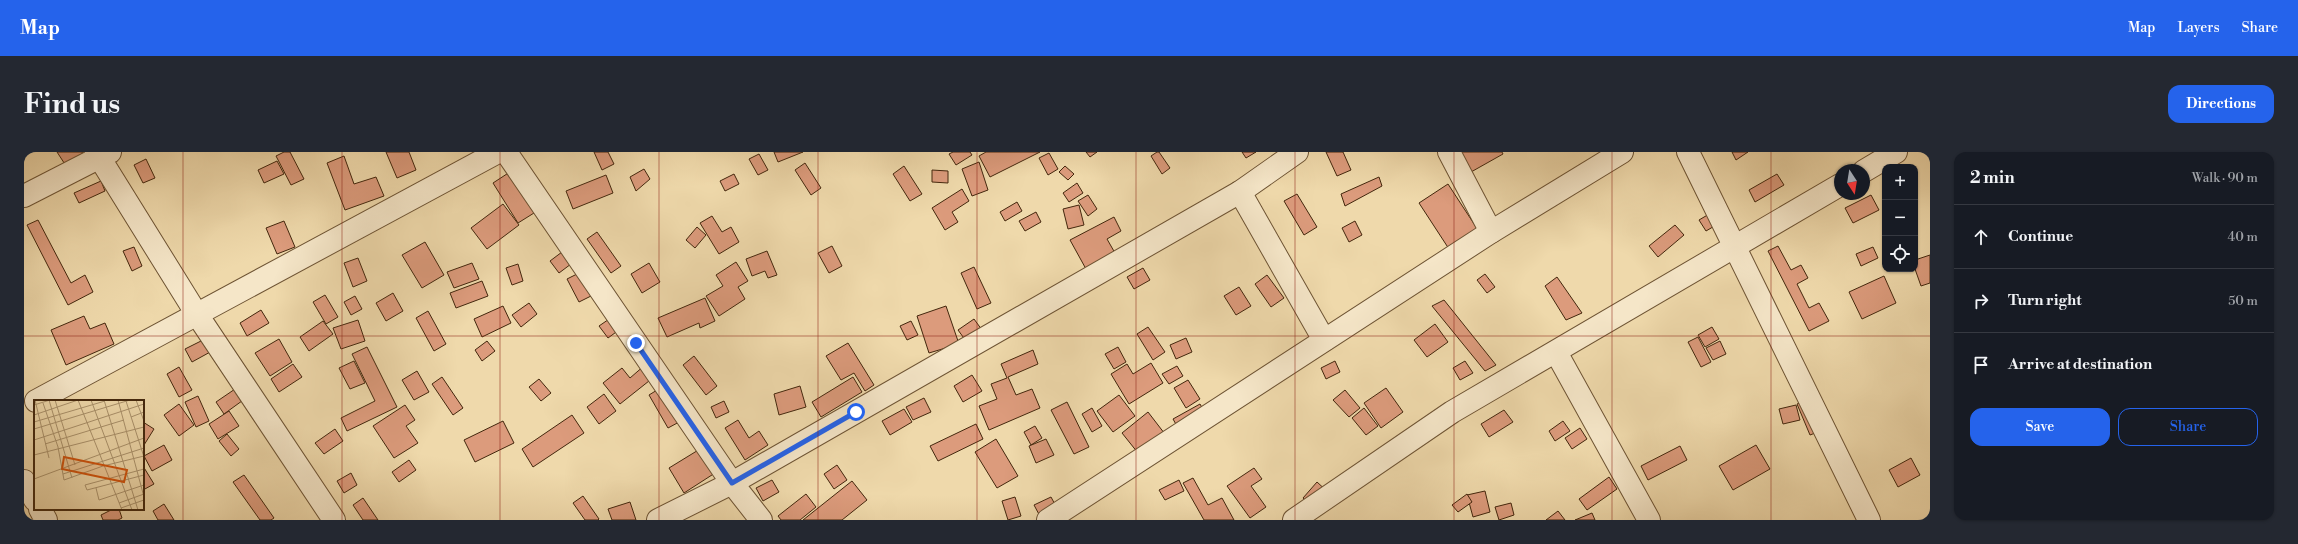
<!DOCTYPE html>
<meta charset="utf-8">
<style>
body{margin:0;font-family:"Libre Bodoni",serif;background:#242831;color:#f1f3f6}
.controls{position:absolute;right:12px;top:12px;display:grid;overflow:hidden;border-radius:8px;box-shadow:0 1px 3px #0004}
.controls button{width:36px;height:36px;display:grid;place-items:center;padding:0;border:0;border-bottom:1px solid #363941;background:#171b24;color:#f1f3f6;font:20px sans-serif}
.compass{position:absolute;left:1810px;top:12px;width:36px;height:36px;border-radius:50%;background:#171b24;box-shadow:0 1px 3px #0004;rotate:168deg}
.stop{position:absolute;width:12px;height:12px;margin:-9px;border:3px solid #2563eb;border-radius:50%;background:#fff}
.stop.end{background:#2563eb;border-color:#fff;box-shadow:0 1px 4px #0008}
.list{margin:0;padding:0;list-style:none}
h2{display:flex;justify-content:space-between;align-items:center;height:52px;margin:0;padding:0 16px;font-size:17px}
h2 small{font-size:13px;font-weight:400;color:#9ea1a6}
.list li{display:grid;grid-template-columns:26px 1fr auto;gap:12px;align-items:center;box-sizing:border-box;height:64px;padding:0 16px;border-top:1px solid #363941}
.list b{display:block;font-size:15px;white-space:nowrap}
.list em{font-size:13px;font-style:normal;color:#9ea1a6}
.actions{display:flex;gap:8px;padding:12px 16px}
.actions a{flex:1;padding:9px 0;border:1px solid #2563eb;border-radius:12px;text-align:center;font-size:14px;color:#2563eb}
.actions .main{background:#2563eb;color:#fff}
.icon{flex:none;width:22px;height:22px;fill:none;stroke:currentColor;stroke-width:2;stroke-linecap:round;stroke-linejoin:round}
.map{position:relative;flex:none;width:1906px;height:368px;overflow:hidden;border-radius:12px}
header{display:flex;align-items:center;gap:24px;box-sizing:border-box;height:56px;padding:0 20px;background:#2563eb;color:#fff}
header strong{font-size:19px}
nav{display:flex;gap:22px;margin-inline-start:auto;font-size:14px}
.intro{display:flex;align-items:center;justify-content:space-between;box-sizing:border-box;height:96px;padding:0 24px}
h1{margin:0;font-size:28px}
.button{padding:10px 18px;border-radius:12px;background:#2563eb;color:#fff;font-size:14px;font-weight:700}
main{display:flex;gap:24px;padding:0 24px}
aside{flex:1;background:#171b24;border-radius:12px;box-shadow:0 1px 3px #0004}
.map>svg:first-child{display:block}
</style>
<header>
<strong>Map</strong>
<nav><a>Map</a><a>Layers</a><a>Share</a></nav>
</header>
<div class="intro"><h1>Find us</h1><a class="button">Directions</a></div>
<main>
<div class="map">
<svg width="1906" height="368" viewBox="0 0 1906 368">
<rect width="100%" height="100%" fill="#efd9ab"/>
<filter id="stains"><feTurbulence type="fractalNoise" baseFrequency=".005" numOctaves="4"/><feColorMatrix values="0 0 0 0 .2 0 0 0 0 .09 0 0 0 0 .02 0 0 0 .5 -.17"/></filter>
<radialGradient id="worn" r=".72"><stop offset=".6" stop-color="#630" stop-opacity="0"/><stop offset="1" stop-color="#630" stop-opacity=".3"/></radialGradient>
<!-- building -->
<g fill="#dc9b7c" stroke="#43270d">
<polygon points="33,0 58,0 64,10 46,20"/>
<polygon points="260,0 266,0 280,27 267,33 252,4"/>
<polygon points="362,0 385,0 392,18 373,26"/>
<polygon points="570,0 584,0 590,12 578,18"/>
<polygon points="750,0 779,0 754,10"/>
<polygon points="929,0 946,0 948,3 932,13 925,2"/>
<polygon points="962,0 1016,0 966,25 955,4"/>
<polygon points="1062,0 1073,0 1066,5"/>
<polygon points="1133,0 1135,0 1146,16 1138,22 1127,4"/>
<polygon points="1218,0 1232,0 1222,6"/>
<polygon points="1302,0 1319,0 1327,18 1313,24"/>
<polygon points="1436,0 1478,0 1479,2 1447,20"/>
<polygon points="1708,0 1724,0 1712,8"/>
<polygon points="1025,1 1034,17 1024,23 1015,6"/>
<polygon points="735,2 744,18 734,23 725,7"/>
<polygon points="320,4 330,32 352,25 360,44 321,58 303,11"/>
<polygon points="122,7 131,26 119,31 110,13"/>
<polygon points="253,9 260,22 240,31 234,18"/>
<polygon points="955,10 964,38 948,44 938,17"/>
<polygon points="781,11 797,36 787,43 771,18"/>
<polygon points="880,14 898,42 886,49 869,22"/>
<polygon points="1041,14 1050,22 1044,28 1035,20"/>
<polygon points="492,16 518,56 494,71 469,31"/>
<polygon points="620,17 626,27 612,39 606,25"/>
<polygon points="908,18 924,19 924,31 908,30"/>
<polygon points="710,22 715,32 701,39 696,29"/>
<polygon points="1753,22 1760,33 1731,50 1725,38"/>
<polygon points="582,23 589,41 549,57 542,39"/>
<polygon points="1355,25 1358,34 1321,54 1317,42"/>
<polygon points="77,29 81,39 55,51 50,41"/>
<polygon points="1053,31 1059,41 1045,50 1039,41"/>
<polygon points="1424,32 1454,78 1425,97 1395,51"/>
<polygon points="938,37 945,49 928,60 934,70 921,78 908,56"/>
<polygon points="1273,42 1293,75 1280,83 1260,49"/>
<polygon points="1064,43 1073,57 1064,64 1054,49"/>
<polygon points="1847,43 1855,58 1829,71 1821,56"/>
<polygon points="993,50 998,59 981,69 976,60"/>
<polygon points="479,52 495,73 463,97 447,76"/>
<polygon points="1055,53 1060,73 1044,77 1039,57"/>
<polygon points="1692,58 1699,69 1682,79 1675,68"/>
<polygon points="1012,60 1017,70 1001,79 995,69"/>
<polygon points="688,64 698,80 707,75 715,90 695,102 676,71"/>
<polygon points="1090,65 1097,79 1083,87 1091,101 1062,117 1046,88"/>
<polygon points="14,68 47,131 61,123 69,140 44,153 3,73"/>
<polygon points="260,69 271,95 253,102 242,76"/>
<polygon points="1331,69 1338,83 1325,90 1318,76"/>
<polygon points="1651,73 1660,83 1634,105 1625,94"/>
<polygon points="673,75 682,83 671,96 662,88"/>
<polygon points="573,80 597,114 587,121 563,87"/>
<polygon points="401,90 420,123 398,136 378,103"/>
<polygon points="808,94 818,114 805,121 794,101"/>
<polygon points="1754,94 1767,118 1777,113 1784,126 1773,132 1785,156 1795,151 1805,169 1785,179 1744,99"/>
<polygon points="110,95 118,114 108,119 99,99"/>
<polygon points="1849,95 1854,106 1837,114 1832,102"/>
<polygon points="542,97 551,109 535,121 526,109"/>
<polygon points="743,99 753,123 744,126 741,119 728,124 722,107"/>
<polygon points="1906,103 1906,131 1897,134 1891,117 1891,108"/>
<polygon points="334,106 343,129 329,135 320,111"/>
<polygon points="712,110 724,129 714,135 721,147 695,164 682,144 699,134 692,123"/>
<polygon points="448,111 455,127 430,136 423,120"/>
<polygon points="625,111 636,130 618,141 607,122"/>
<polygon points="494,112 499,129 488,133 482,116"/>
<polygon points="950,115 967,151 953,157 937,121"/>
<polygon points="1119,116 1126,128 1110,137 1103,125"/>
<polygon points="559,119 571,142 555,150 543,127"/>
<polygon points="1461,122 1471,135 1463,141 1453,128"/>
<polygon points="1243,123 1260,146 1247,155 1231,132"/>
<polygon points="1860,124 1872,151 1838,167 1825,140"/>
<polygon points="1533,125 1558,161 1542,168 1521,134"/>
<polygon points="458,129 464,144 432,156 426,141"/>
<polygon points="1215,135 1227,154 1212,163 1200,144"/>
<polygon points="369,141 379,159 362,169 352,151"/>
<polygon points="301,143 314,165 302,172 289,150"/>
<polygon points="331,144 338,157 327,163 320,150"/>
<polygon points="681,146 691,169 676,176 675,171 643,185 634,166"/>
<polygon points="1420,148 1472,213 1461,219 1408,154"/>
<polygon points="505,151 513,162 497,175 488,163"/>
<polygon points="479,154 487,171 458,185 450,167"/>
<polygon points="922,154 935,192 905,201 893,164"/>
<polygon points="237,158 245,171 223,184 216,171"/>
<polygon points="404,159 422,192 410,199 392,166"/>
<polygon points="591,163 599,175 584,186 575,174"/>
<polygon points="60,164 66,177 81,171 90,192 42,213 27,178"/>
<polygon points="950,167 958,178 942,189 934,178"/>
<polygon points="334,168 341,189 317,197 309,176"/>
<polygon points="299,169 309,182 285,199 276,185"/>
<polygon points="887,169 894,183 883,188 876,174"/>
<polygon points="1411,172 1424,190 1403,205 1390,188"/>
<polygon points="1124,175 1141,200 1129,208 1113,182"/>
<polygon points="1688,175 1695,187 1681,195 1674,183"/>
<polygon points="1674,185 1687,210 1677,215 1664,190"/>
<polygon points="1162,186 1168,200 1152,207 1146,193"/>
<polygon points="181,187 188,199 168,210 161,197"/>
<polygon points="255,187 268,210 246,224 231,201"/>
<polygon points="463,189 471,199 458,209 451,198"/>
<polygon points="1696,189 1702,202 1689,208 1682,196"/>
<polygon points="824,191 850,233 841,239 830,221 817,228 802,204"/>
<polygon points="343,195 373,255 323,279 317,266 351,249 328,202"/>
<polygon points="1094,195 1102,210 1090,217 1081,202"/>
<polygon points="1009,198 1014,212 984,225 992,243 1008,237 1016,256 965,278 955,254 973,247 967,232 983,226 977,212"/>
<polygon points="670,204 693,234 682,243 659,213"/>
<polygon points="330,209 341,231 326,237 315,216"/>
<polygon points="1311,209 1316,220 1302,227 1297,216"/>
<polygon points="1441,209 1449,221 1436,228 1429,216"/>
<polygon points="1127,211 1139,231 1105,252 1087,222 1103,212 1109,222"/>
<polygon points="269,212 278,225 255,240 247,227"/>
<polygon points="621,213 630,225 596,252 579,231 598,216 606,226"/>
<polygon points="1153,214 1159,224 1145,232 1138,222"/>
<polygon points="155,215 168,238 155,245 143,222"/>
<polygon points="393,219 405,240 390,248 378,228"/>
<polygon points="948,223 958,239 939,250 930,234"/>
<polygon points="418,225 439,256 429,263 408,232"/>
<polygon points="829,225 838,240 797,265 788,250"/>
<polygon points="515,227 527,241 517,249 505,235"/>
<polygon points="1164,228 1176,247 1162,256 1150,236"/>
<polygon points="776,234 782,255 755,263 750,242"/>
<polygon points="214,235 222,246 200,262 192,250"/>
<polygon points="638,235 657,269 644,276 625,243"/>
<polygon points="1362,236 1379,260 1357,276 1340,251"/>
<polygon points="1321,238 1336,256 1325,265 1309,248"/>
<polygon points="580,242 592,259 575,272 563,255"/>
<polygon points="1095,243 1111,264 1089,280 1073,259"/>
<polygon points="174,244 185,269 172,275 161,250"/>
<polygon points="900,246 907,260 889,268 882,255"/>
<polygon points="1786,247 1799,278 1786,283 1773,252"/>
<polygon points="700,249 705,260 692,266 687,255"/>
<polygon points="1043,250 1065,295 1050,302 1027,258"/>
<polygon points="155,252 170,273 155,284 140,263"/>
<polygon points="1176,252 1185,268 1158,283 1149,267"/>
<polygon points="381,253 391,268 382,274 394,291 370,306 349,274"/>
<polygon points="1772,253 1776,268 1759,272 1755,257"/>
<polygon points="1068,256 1078,274 1068,280 1058,262"/>
<polygon points="1340,256 1354,274 1342,283 1328,266"/>
<polygon points="880,257 888,270 866,283 858,269"/>
<polygon points="1480,258 1489,270 1465,285 1457,272"/>
<polygon points="205,259 215,274 194,287 185,272"/>
<polygon points="1124,260 1144,286 1118,306 1098,281"/>
<polygon points="548,263 560,281 509,315 498,297"/>
<polygon points="714,268 725,286 735,279 744,293 721,308 701,276"/>
<polygon points="479,269 490,291 451,310 440,288"/>
<polygon points="1539,269 1546,279 1531,289 1525,279"/>
<polygon points="119,270 130,277 120,293 119,293"/>
<polygon points="952,272 959,287 914,309 906,294"/>
<polygon points="1011,274 1018,286 1007,293 1000,280"/>
<polygon points="1556,276 1563,287 1548,297 1541,286"/>
<polygon points="311,277 319,289 300,302 291,291"/>
<polygon points="203,282 215,297 207,304 195,289"/>
<polygon points="972,287 994,324 973,336 951,300"/>
<polygon points="1022,287 1030,303 1012,311 1005,294"/>
<polygon points="140,293 148,308 128,319 120,304"/>
<polygon points="1732,293 1746,317 1709,338 1695,314"/>
<polygon points="1656,294 1663,308 1624,328 1617,314"/>
<polygon points="676,297 691,321 660,341 645,316"/>
<polygon points="1887,306 1896,323 1874,335 1865,318"/>
<polygon points="385,308 392,318 375,330 368,320"/>
<polygon points="813,313 823,328 810,337 800,322"/>
<polygon points="119,314 130,332 119,338"/>
<polygon points="1230,316 1238,327 1227,334 1242,355 1226,366 1203,334"/>
<polygon points="327,321 333,333 320,341 313,329"/>
<polygon points="220,323 250,366 247,368 236,368 209,330"/>
<polygon points="1585,325 1593,337 1563,358 1555,347"/>
<polygon points="1169,326 1184,353 1198,346 1210,368 1180,368 1159,331"/>
<polygon points="748,328 755,340 739,349 732,336"/>
<polygon points="1155,328 1160,339 1141,348 1135,338"/>
<polygon points="828,329 843,348 818,368 779,368"/>
<polygon points="1293,330 1305,341 1290,357 1279,346"/>
<polygon points="1461,339 1466,360 1449,365 1443,343"/>
<polygon points="782,342 792,355 776,368 757,368 754,364"/>
<polygon points="1443,342 1448,350 1434,360 1428,353"/>
<polygon points="559,344 575,367 574,368 561,368 549,351"/>
<polygon points="991,345 997,364 984,368 978,349"/>
<polygon points="1027,345 1034,358 1017,366 1010,353"/>
<polygon points="339,346 354,368 339,368 329,353"/>
<polygon points="606,350 612,368 588,368 584,357"/>
<polygon points="1487,351 1490,363 1475,368 1471,355"/>
<polygon points="140,352 150,368 134,368 129,359"/>
<polygon points="89,357 95,357 98,366 94,368 79,368 77,363"/>
<polygon points="1534,359 1541,368 1522,368"/>
<polygon points="1568,361 1571,368 1551,368"/>
</g>
<g fill="none" stroke-linecap="round" stroke-linejoin="round">
<defs>
<g id="minor">
<polyline points="72,0 172,161 310,368"/>
<polyline points="482,0 708,331 737,368"/>
<polyline points="1425,0 1467,80"/>
<polyline points="1664,0 1845,368"/>
<polyline points="1840,19 1872,0"/>
<polyline points="1216,40 1300,188"/>
<polyline points="0,44 86,0"/>
<polyline points="1532,200 1625,368"/>
<polyline points="12,249 474,0"/>
<polyline points="0,329 11,348"/>
<polyline points="16,357 22,368"/>
<polyline points="634,368 708,331 1216,40 1273,0"/>
<polyline points="1024,368 1467,80 1598,0"/>
<polyline points="1270,368 1428,260 1816,33"/>
</g>
</defs>
<!-- minor casing -->
<use href="#minor" stroke="#6e5434" stroke-width="24"/>
<!-- minor -->
<use href="#minor" stroke="#f5e6c8" stroke-width="22"/>
</g>
<g fill="none" stroke-linecap="round" stroke-linejoin="round">
<!-- route -->
<polyline stroke="#2563eb" stroke-width="5" points="612,191 708,331 832,260"/>
</g>
<!-- grid -->
<path fill="none" stroke="#8f2418" stroke-width="1" stroke-opacity="0.55" d="M159,0V368M318,0V368M476,0V368M635,0V368M794,0V368M953,0V368M1112,0V368M1271,0V368M1430,0V368M1588,0V368M1747,0V368M0,184H1906"/>
<!-- overview -->
<g transform="translate(10 248)">
<rect width="110" height="110" fill="#efd9ab"/>
<path fill="none" stroke="#aa926c" stroke-width="1" d="M1,0L15,58M15,0L38,78M21,0L41,65M44,0L88,110M57,0L98,110M70,0L104,110M84,0L110,97M102,0L110,21M92,1L110,57M9,3L24,47L30,80L69,66L110,56M0,5L16,0M0,15L44,0M97,17L110,12M0,22L71,1M0,29L96,0M0,40L110,4M11,44L90,20M0,55L110,27M110,69L51,85L53,90L110,75M29,74L110,48M0,79L110,38M62,88L65,100L110,85M85,103L110,94M87,108L110,100"/>
<path fill="#cf520c" fill-opacity="0.15" stroke="#cf520c" stroke-width="2" d="M30,57L93,70L90,82L28,69Z"/>
<rect width="110" height="110" fill="none" stroke="#43270d" stroke-width="2"/>
</g>
<rect width="100%" height="100%" filter="url(#stains)"/>
<rect width="100%" height="100%" fill="url(#worn)"/>
</svg>
<div class="controls">
<button>+</button>
<button>−</button>
<button><svg class="icon" aria-label="locate" viewBox="0 0 24 24"><circle cx="12" cy="12" r="6"/><path d="M12 2v4M12 18v4M2 12h4M18 12h4"/></svg></button>
</div>
<svg class="compass" viewBox="-18 -18 36 36"><path d="M0-13l5 13h-10z" fill="#e53935"/><path d="M0 13l5-13h-10z" fill="#9ea1a6"/></svg>
<div class="stop" style="left:832px;top:260px"></div>
<div class="stop end" style="left:612px;top:191px"></div>
</div>
<aside>
<h2>2 min<small>Walk · 90 m</small></h2>
<ul class="list">
<li><svg class="icon" aria-label="ahead" viewBox="0 0 24 24"><path d="M12 20V5M6 11l6-6 6 6"/></svg><div><b>Continue</b></div><em>40 m</em></li>
<li><svg class="icon" aria-label="right" viewBox="0 0 24 24"><path d="M7 20v-9h11M14 6l5 5-5 5"/></svg><div><b>Turn right</b></div><em>50 m</em></li>
<li><svg class="icon" aria-label="arrive" viewBox="0 0 24 24"><path d="M6 21V4h12l-3 4 3 4H6"/></svg><div><b>Arrive at destination</b></div></li>
</ul>
<div class="actions"><a class="main">Save</a><a>Share</a></div>
</aside>
</main>
